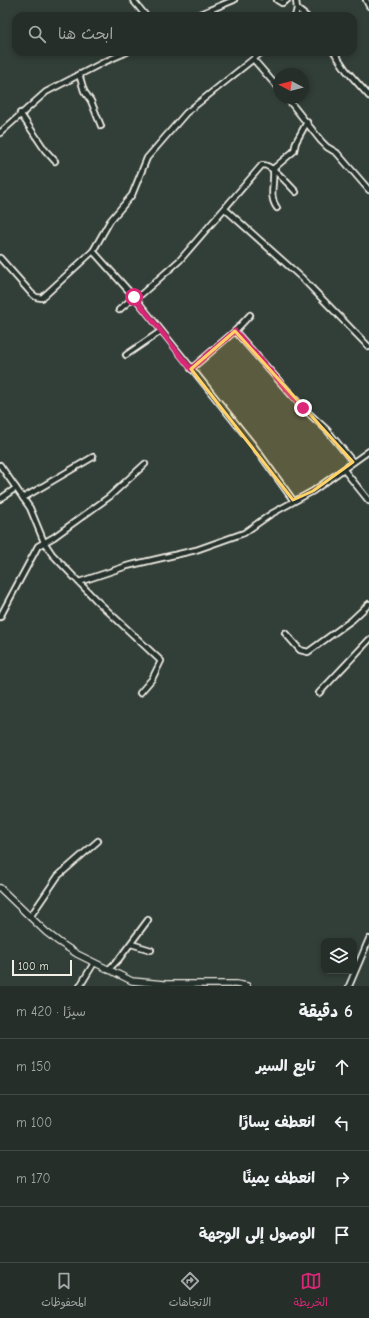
<!DOCTYPE html>
<html lang="ar">
<meta charset="utf-8">
<style>
body{margin:0;font-family:"Comic Neue","Playpen Sans Arabic",sans-serif;background:#323a36;color:#f1f3f6;direction:rtl}
.controls{position:absolute;right:12px;bottom:12px;display:grid;overflow:hidden;border-radius:8px;box-shadow:0 2px 6px #0003}
.controls button{width:36px;height:36px;display:grid;place-items:center;padding:0;border:0;border-bottom:1px solid #424a47;background:#262e2a;color:#f1f3f6;font:20px sans-serif}
.compass{position:absolute;left:273px;top:68px;width:36px;height:36px;border-radius:50%;background:#262e2a;box-shadow:0 2px 6px #0003;rotate:277deg}
.scale{position:absolute;left:12px;bottom:10px;width:60px;box-sizing:border-box;padding-left:4px;border:2px solid #f4f1e8;border-top:0;font-size:11px;line-height:14px;white-space:nowrap;color:#f4f1e8;-webkit-text-stroke:3px #26332d;paint-order:stroke}
.stop{position:absolute;width:12px;height:12px;margin:-9px;border:3px solid #db2777;border-radius:50%;background:#fff}
.stop.end{background:#db2777;border-color:#fff;box-shadow:0 1px 4px #0008}
.list{margin:0;padding:0;list-style:none}
h2{display:flex;justify-content:space-between;align-items:center;height:52px;margin:0;padding:0 16px;font-size:17px}
h2 small{font-size:13px;font-weight:400;color:#a4a8a8}
.list li{display:grid;grid-template-columns:26px 1fr auto;gap:12px;align-items:center;box-sizing:border-box;height:56px;padding:0 16px;border-top:1px solid #424a47}
.list b{display:block;font-size:15px;white-space:nowrap}
.list em{font-size:13px;font-style:normal;color:#a4a8a8}
.icon{flex:none;width:22px;height:22px;fill:none;stroke:currentColor;stroke-width:2;stroke-linecap:round;stroke-linejoin:round}
.map{position:relative;flex:none;width:369px;height:986px;overflow:hidden;direction:ltr}
.search{position:absolute;background:#262e2a;box-shadow:0 2px 6px #0003;left:12px;right:12px;top:12px;height:44px;display:flex;align-items:center;gap:10px;box-sizing:border-box;padding:0 14px;border-radius:12px;color:#a4a8a8;font-size:15px}
.sheet{height:276px;background:#262e2a}
nav{display:flex;justify-content:space-around;align-items:center;box-sizing:border-box;height:56px;border-top:1px solid #424a47;background:#262e2a;font-size:11px;color:#a4a8a8}
nav a{display:grid;justify-items:center;gap:2px}
nav .on{color:#db2777}
.map>svg:first-child{display:block}
</style>
<div class="map">
<svg width="369" height="986" viewBox="0 0 369 986">
<rect width="100%" height="100%" fill="#323e38"/>
<filter id="ink" filterUnits="userSpaceOnUse"><feTurbulence type="fractalNoise" baseFrequency=".025" numOctaves="2"/><feDisplacementMap in="SourceGraphic" scale="8" xChannelSelector="R" yChannelSelector="G"/><feConvolveMatrix kernelMatrix="1 2 1 2 8 2 1 2 1" color-interpolation-filters="sRGB"/></filter>
<g filter="url(#ink)">
<g fill="none" stroke-linecap="round" stroke-linejoin="round">
<defs>
<g id="minor">
<polyline points="133,0 146,16"/>
<polyline points="277,0 282,3 287,0"/>
<polyline points="366,0 369,6"/>
<polyline points="297,9 306,16"/>
<polyline points="195,16 234,0"/>
<polyline points="295,16 297,9 296,0"/>
<polyline points="334,52 346,70 369,96"/>
<polyline points="254,60 279,89"/>
<polyline points="79,74 84,91 91,101 101,126"/>
<polyline points="287,98 321,141 327,147 337,153 369,190"/>
<polyline points="20,113 45,150 55,161"/>
<polyline points="0,133 46,92 104,62 127,52"/>
<polyline points="273,169 294,151 296,142 307,122"/>
<path d="M273,169C275,183 268,196 277,208"/>
<polyline points="225,209 302,278 369,347"/>
<polyline points="93,251 136,299 254,446 293,500"/>
<polyline points="0,258 31,293 36,297 42,298 93,251 110,221 132,195 147,158 186,113 262,52"/>
<path d="M136,299L180,260L262,165C272,164 289,185 296,192"/>
<polyline points="119,310 134,297"/>
<polyline points="235,331 303,408 327,430 353,462"/>
<polyline points="126,355 161,331"/>
<polyline points="191,369 235,331 250,315"/>
<polyline points="0,465 30,508 44,542 52,554 95,599 161,661 152,679 140,693"/>
<polyline points="344,470 369,501"/>
<polyline points="23,498 93,457"/>
<polyline points="0,499 16,488"/>
<polyline points="79,582 127,566 196,550 244,533 271,514 313,491 369,451"/>
<polyline points="0,617 38,546 54,537 109,497 145,464"/>
<polyline points="285,633 300,650 308,652 352,620 369,604"/>
<polyline points="319,693 369,640"/>
<polyline points="30,917 58,876 98,841"/>
<polyline points="131,944 151,950"/>
<polyline points="108,970 119,959 148,920"/>
<polyline points="80,986 94,963"/>
<polyline points="349,986 369,939"/>
</g>
<polyline id="tertiary" points="0,888 46,932 59,942 77,954 132,981 164,984 236,984 247,986"/>
</defs>
<!-- minor casing -->
<use href="#minor" stroke="#f4f1e8" stroke-width="8"/>
<!-- tertiary casing -->
<use href="#tertiary" stroke="#f4f1e8" stroke-width="8"/>
<!-- minor -->
<use href="#minor" stroke="#26332d" stroke-width="4.5"/>
<!-- tertiary -->
<use href="#tertiary" stroke="#26332d" stroke-width="5.5"/>
</g>
</g>
<g fill="none" stroke-linecap="round" stroke-linejoin="round" filter="url(#ink)">
<!-- route -->
<polyline stroke="#db2777" stroke-width="5" points="134,297 191,369 235,331 303,408"/>
</g>
<!-- marked area -->
<path fill="#ffd166" fill-opacity="0.2" stroke="#ffd166" stroke-width="3" stroke-linejoin="round" d="M235,331L353,462L313,491L293,500L191,369Z"/>
</svg>
<div class="controls">
<button><svg class="icon" aria-label="layers" viewBox="0 0 24 24"><path d="M12 4l9 5-9 5-9-5zM3 14l9 5 9-5"/></svg></button>
</div>
<svg class="compass" viewBox="-18 -18 36 36"><path d="M0-13l5 13h-10z" fill="#e53935"/><path d="M0 13l5-13h-10z" fill="#a4a8a8"/></svg>
<div class="scale">100 m</div>
<div class="stop" style="left:134px;top:297px"></div>
<div class="stop end" style="left:303px;top:408px"></div>
<div class="search"><svg class="icon" aria-label="search" viewBox="0 0 24 24"><circle cx="10" cy="10" r="6"/><path d="M15 15l6 6"/></svg>ابحث هنا</div>
</div>
<section class="sheet">
<h2>6 دقيقة<small>سيرًا · 420 m</small></h2>
<ul class="list">
<li><svg class="icon" aria-label="ahead" viewBox="0 0 24 24"><path d="M12 20V5M6 11l6-6 6 6"/></svg><div><b>تابع السير</b></div><em>150 m</em></li>
<li><svg class="icon" aria-label="left" viewBox="0 0 24 24"><path d="M17 20v-9H6M10 6l-5 5 5 5"/></svg><div><b>انعطف يسارًا</b></div><em>100 m</em></li>
<li><svg class="icon" aria-label="right" viewBox="0 0 24 24"><path d="M7 20v-9h11M14 6l5 5-5 5"/></svg><div><b>انعطف يمينًا</b></div><em>170 m</em></li>
<li><svg class="icon" aria-label="arrive" viewBox="0 0 24 24"><path d="M6 21V4h12l-3 4 3 4H6"/></svg><div><b>الوصول إلى الوجهة</b></div></li>
</ul>
</section>
<nav>
<a class="on"><svg class="icon" aria-label="map" viewBox="0 0 24 24"><path d="M3 6l6-2 6 2 6-2v14l-6 2-6-2-6 2zM9 4v14M15 6v14"/></svg>الخريطة</a>
<a><svg class="icon" aria-label="directions" viewBox="0 0 24 24"><path d="M12 3l9 9-9 9-9-9zM9 14v-3h6M13 9l2 2-2 2"/></svg>الاتجاهات</a>
<a><svg class="icon" aria-label="saved" viewBox="0 0 24 24"><path d="M7 4h10v16l-5-4-5 4z"/></svg>المحفوظات</a>
</nav>
